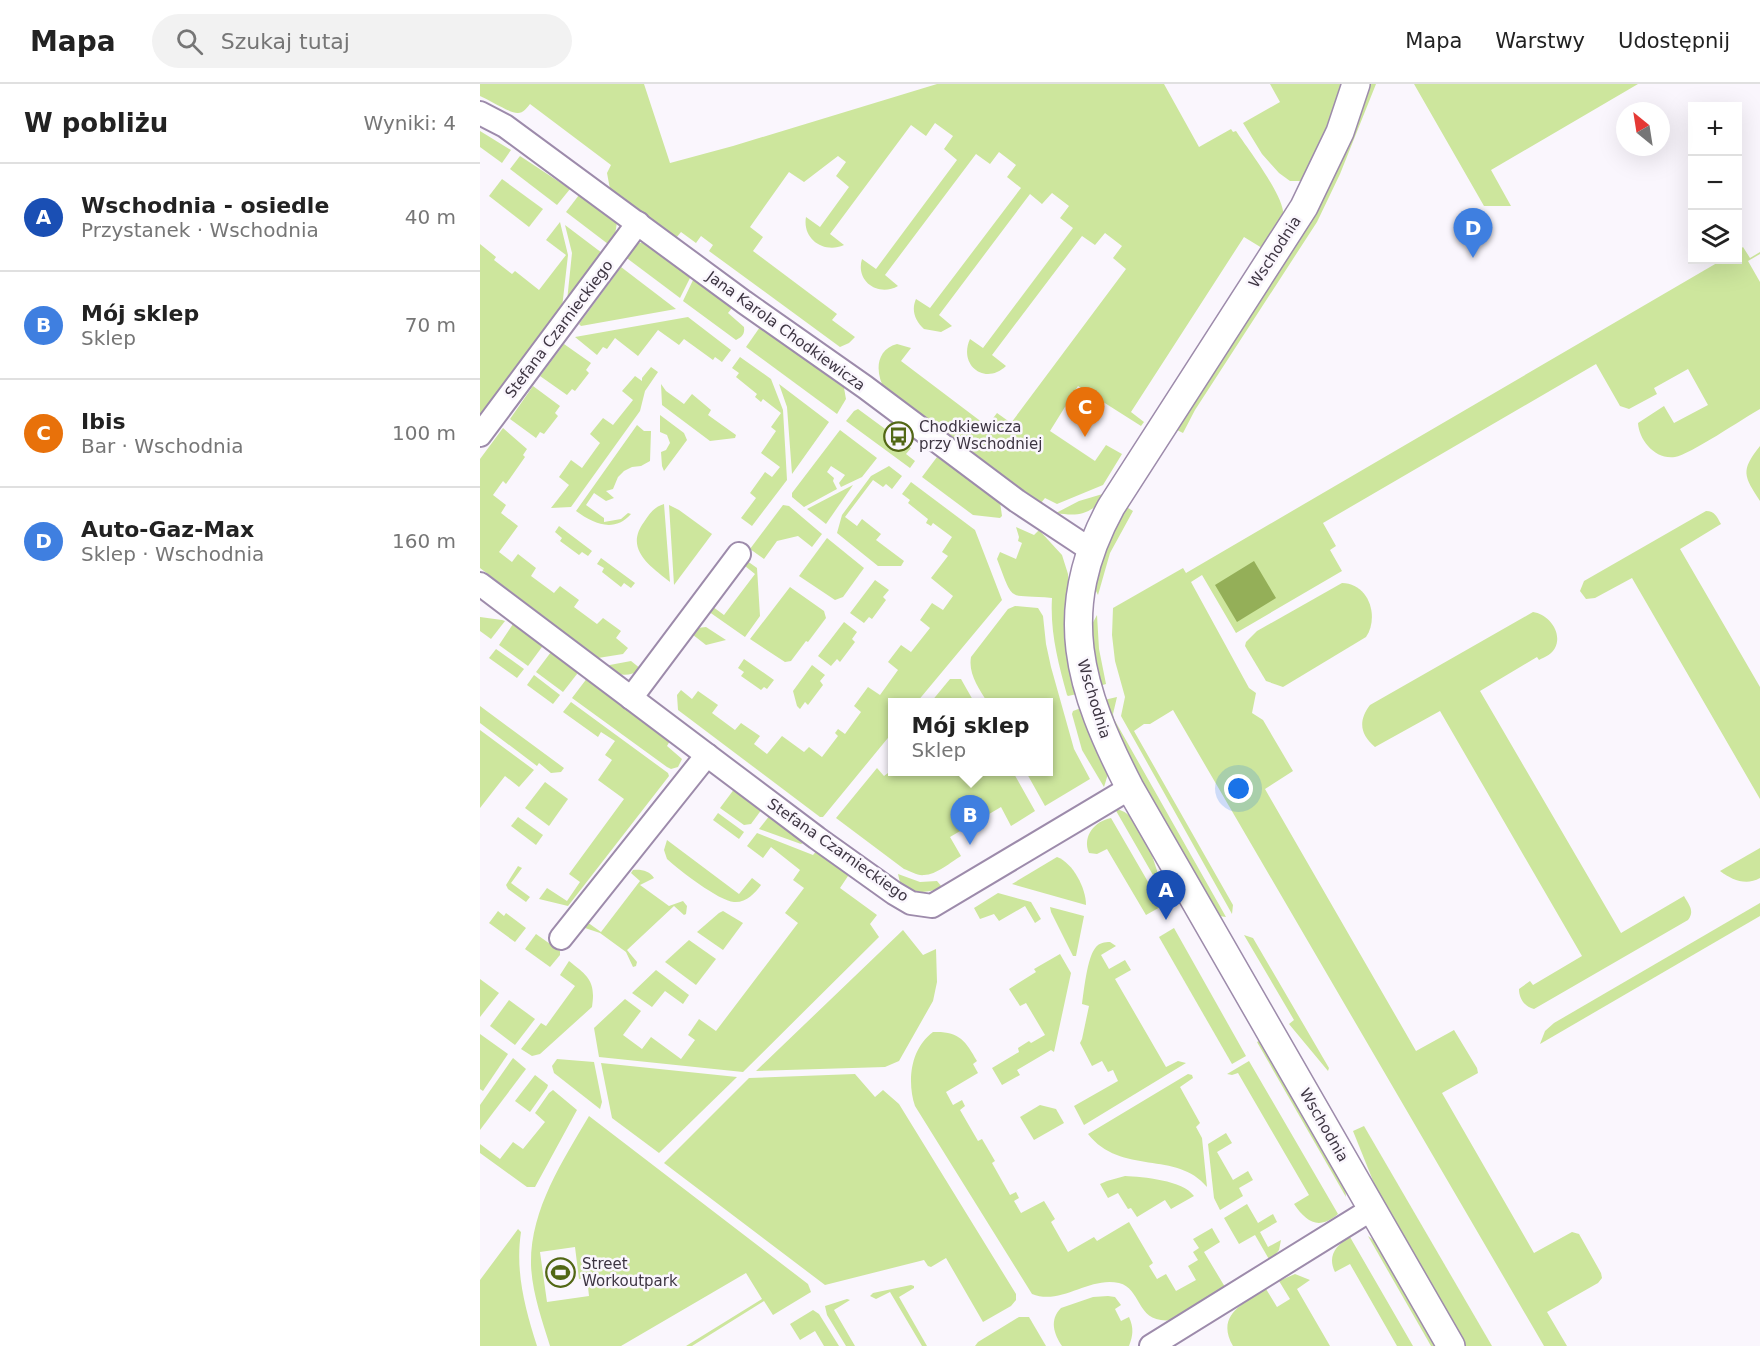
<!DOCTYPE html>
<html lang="pl">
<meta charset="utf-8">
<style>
body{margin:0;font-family:"DejaVu Sans",sans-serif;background:#f2f2f2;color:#222}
.controls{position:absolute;right:18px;top:18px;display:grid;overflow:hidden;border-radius:0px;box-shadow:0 6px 24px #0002}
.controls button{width:54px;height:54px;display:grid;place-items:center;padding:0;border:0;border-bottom:2px solid #e0e0e0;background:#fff;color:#222;font:30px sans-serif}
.compass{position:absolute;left:1136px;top:18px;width:54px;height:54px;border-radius:50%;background:#fff;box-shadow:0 6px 24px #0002;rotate:330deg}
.you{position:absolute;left:759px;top:705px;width:21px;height:21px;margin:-15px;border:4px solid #fff;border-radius:50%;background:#1a73e8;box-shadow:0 0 0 9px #1a73e833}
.badge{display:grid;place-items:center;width:39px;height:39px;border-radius:50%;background:#526715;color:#fff;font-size:20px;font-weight:700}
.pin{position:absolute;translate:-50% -50px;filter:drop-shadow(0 2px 3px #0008)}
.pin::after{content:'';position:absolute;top:32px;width:21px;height:18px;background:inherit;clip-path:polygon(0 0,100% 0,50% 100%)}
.popup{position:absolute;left:408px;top:614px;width:165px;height:78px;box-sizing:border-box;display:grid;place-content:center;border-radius:0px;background:#fff;filter:drop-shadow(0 2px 4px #0005);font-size:20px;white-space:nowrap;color:#767676}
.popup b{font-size:22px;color:#222}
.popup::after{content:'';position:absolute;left:50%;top:100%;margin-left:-12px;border:12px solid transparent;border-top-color:#fff}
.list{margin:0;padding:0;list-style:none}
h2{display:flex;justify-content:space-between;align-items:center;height:78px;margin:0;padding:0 24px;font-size:26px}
h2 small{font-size:20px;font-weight:400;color:#767676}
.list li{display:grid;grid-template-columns:39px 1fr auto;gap:18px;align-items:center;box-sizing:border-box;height:108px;padding:0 24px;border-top:2px solid #e0e0e0}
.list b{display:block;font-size:22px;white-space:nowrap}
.list p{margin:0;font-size:20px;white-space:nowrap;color:#767676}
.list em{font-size:20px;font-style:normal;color:#767676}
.icon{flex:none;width:33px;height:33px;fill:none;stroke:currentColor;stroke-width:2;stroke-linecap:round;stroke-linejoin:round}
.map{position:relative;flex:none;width:1280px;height:1262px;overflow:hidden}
header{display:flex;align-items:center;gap:36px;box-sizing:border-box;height:84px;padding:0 30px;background:#fff;border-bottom:2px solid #e0e0e0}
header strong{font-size:28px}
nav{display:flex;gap:33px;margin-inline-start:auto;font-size:21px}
.search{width:420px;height:54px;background:#f2f2f2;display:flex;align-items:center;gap:15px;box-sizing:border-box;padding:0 21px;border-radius:33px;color:#767676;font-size:22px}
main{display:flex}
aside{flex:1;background:#fff}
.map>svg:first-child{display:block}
</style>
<header>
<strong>Mapa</strong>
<div class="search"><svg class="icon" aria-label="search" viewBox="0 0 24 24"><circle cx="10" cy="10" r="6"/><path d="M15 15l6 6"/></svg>Szukaj tutaj</div>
<nav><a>Mapa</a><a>Warstwy</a><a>Udostępnij</a></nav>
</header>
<main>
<aside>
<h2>W pobliżu<small>Wyniki: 4</small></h2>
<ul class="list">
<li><span class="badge" style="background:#1a4fb4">A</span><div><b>Wschodnia - osiedle</b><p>Przystanek · Wschodnia</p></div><em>40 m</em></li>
<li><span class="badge" style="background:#3f7fe0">B</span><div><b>Mój sklep</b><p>Sklep</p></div><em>70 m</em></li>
<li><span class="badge" style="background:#e8710a">C</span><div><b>Ibis</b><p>Bar · Wschodnia</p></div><em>100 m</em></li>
<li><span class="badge" style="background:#3f7fe0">D</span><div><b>Auto-Gaz-Max</b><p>Sklep · Wschodnia</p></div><em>160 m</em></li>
</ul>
</aside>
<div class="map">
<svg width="1280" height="1262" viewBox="0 0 1280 1262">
<rect width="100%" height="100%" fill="#faf6fd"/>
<!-- green -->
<g fill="#cde69d" fill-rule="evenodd">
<path d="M0,0H164L190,79L253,62L457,0H684L719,63L751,45L753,48L756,47C767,64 808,116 803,134C801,144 791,154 785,163L782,164L764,153L651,328L664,338L661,342L598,302L570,347L615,377L626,361L642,370L623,401L577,420L565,414L561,419L405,306C395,289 395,266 417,260L431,264L421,277L507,342L517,329L531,339L646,185L633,174L642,162L625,149L615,161L602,152L512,271L526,282C505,302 478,281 490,255L503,264L593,144L580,134L589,122L572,109L562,120L550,110L459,231L472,242L461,248L444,245C435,237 431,226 436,215L450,224L541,104L527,93L536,81L519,68L510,80L496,70L405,191L418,202C399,213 375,198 382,175L396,185L477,76L464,65L473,52L455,39L446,52L431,41L350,150L364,161C344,170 322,155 326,133L340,143L369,103L356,92L366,78L358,72L324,98L309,88L270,143L283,153L273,167L357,230L352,236L375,253L369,259L360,263L229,167L233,161L221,152L216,159L201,148L196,154L130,105L127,89L131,81L50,20C47,24 43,29 38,29C31,30 8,15 0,12Z"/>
<polygon points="790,0 862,0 841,59 827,94 821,97 810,97 799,89 782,70 763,39 800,18"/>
<polygon points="889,0 896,0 860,90 837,138 715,326 703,349 695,345 865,68 880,30"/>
<polygon points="934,0 1158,0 1011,86 1031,122 1004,122"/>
<polygon points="0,47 31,66 22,79 0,63"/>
<polygon points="40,72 90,105 77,121 30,85"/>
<polygon points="22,95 63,125 49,143 9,112"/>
<polygon points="99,111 137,138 135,151 128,160 86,128"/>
<polygon points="80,138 88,171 82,224 0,335 0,160 16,173 14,176 32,190 35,187 59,206 86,171 66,156"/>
<polygon points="85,141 122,169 87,217 92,169"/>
<polygon points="164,158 211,192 200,214 144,172 155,160"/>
<path d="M1263,163L1270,174L1280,168V170L1268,177L1280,198V325C1264,334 1209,371 1195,373C1175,376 1159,356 1158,339L1184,322L1194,339L1228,321L1208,285L1174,304L1177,310L1149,325L1140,322L1116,280L843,439L856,462L850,466L862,487L756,549L722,491L711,498L769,604L776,609L772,629L783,636L813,687L785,705L936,967L974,946L997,984L998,989L962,1009L1054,1169L1092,1148L1099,1150L1121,1189L1122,1194L1118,1199L1067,1228L1087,1262H1064L693,626L670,640H664L654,647L753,821L752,830L641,632L645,613L635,577L632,551L633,524L703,484L706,489L1242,176H1258V167Z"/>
<polygon points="141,183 196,225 101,242 99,240"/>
<path d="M214,194L252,224L248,229L264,243C265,250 262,253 256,256L203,217Z"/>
<polygon points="208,233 251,266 242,278 235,273 233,276 204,255 199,261 178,246 158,272 135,254 127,265 123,263 117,271 95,253"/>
<polygon points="280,243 364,304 366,315 357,330 266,263"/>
<polygon points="84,260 111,279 106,286 109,289 95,307 92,305 87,311 60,292"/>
<polygon points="260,273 291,295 303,326 307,396 272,442 261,434 276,414 270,409 285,388 292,393 300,383 281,369 296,347 291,343 301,329 283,315 281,318 275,313 277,310 256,293 259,289 252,284"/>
<polygon points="171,283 178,288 165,307 160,327 91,423 71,424 89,401 79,393 91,376 102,384 120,359 110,350 123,334 133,341 153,316 142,307 155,292 162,297 162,294"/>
<polygon points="181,300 186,307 204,320 212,310 231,326 228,331 256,351 255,354 230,357 182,321"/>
<polygon points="299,300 349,338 312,390 307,323"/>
<polygon points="53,302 80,322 75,329 78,332 64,350 60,348 56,354 30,335"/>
<polygon points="378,325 431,364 426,370 435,377 430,384 366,337 374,327"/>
<polygon points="180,331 204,349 207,356 184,387 182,382 181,368 186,366 190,359 187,351 180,348"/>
<path d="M157,341L164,347H171L170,377L161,382L152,383L144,387L138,393L133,405L126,407L134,414L126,417L114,409L106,421L124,434V438L141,435L148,429L151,430C134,449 114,440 96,427Z"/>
<polygon points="23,344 47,365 43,371 45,373 26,400 23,397 13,411 26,421 21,429 38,442 19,468 32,478 38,470 56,484 51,492 74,509 80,502 99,516 94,523 117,540 123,534 141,547 136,554 148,564 143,570 118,574 0,484 0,375"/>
<polygon points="360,346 397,374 382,393 361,403 359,399 365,391 351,382 347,388 354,394 353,397 357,405 324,423 312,413 312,409"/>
<path d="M1280,362V417C1264,392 1260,387 1280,362Z"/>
<polygon points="457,373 520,418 522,432 520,434 493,431 442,393"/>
<polygon points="409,382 422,392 412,405 406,400 403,403 393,396 365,433 377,442 382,435 401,450 396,456 424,477 421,482 398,482 357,449 362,431 391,392"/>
<polygon points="431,398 495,446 522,516 437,618 412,618 412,649 343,733 340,733 198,626 197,611 201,606 212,615 218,607 238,621 232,629 255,646 261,639 280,652 274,660 287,670 302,652 324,668 329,663 342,673 358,652 355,649 358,645 365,650 381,628 374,622 388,603 400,611 418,586 408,578 421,561 431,568 450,544 440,536 452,519 463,526 473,512 451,494 468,472 462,468 472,453 453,439 451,442 446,439 448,435 428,419 430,416 422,410"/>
<polygon points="373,401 346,440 327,425"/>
<path d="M626,409C613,430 600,433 576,429L599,417Z"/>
<path d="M184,420L190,498C170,482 144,465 164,438C170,429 174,423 184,420Z"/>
<polygon points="189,421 199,426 232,450 194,501"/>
<polygon points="303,421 309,422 342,450 332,463 318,452 297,457 284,475 270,465"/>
<polygon points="645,422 653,427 630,469 618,511 613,501 623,470"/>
<path d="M1226,427C1235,427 1237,433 1241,440L1200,465L1280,603V715L1152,494L1115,514L1106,515L1100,507L1104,497Z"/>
<polygon points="79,442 112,467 108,472 102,468 99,471 80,457 82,454 75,448"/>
<path d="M536,443L554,451L559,446L582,471L588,490L597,610L588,612L587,611C578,578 570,548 572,514C527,509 535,522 517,475L520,468L536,475L542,459L538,457L539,453Z"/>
<polygon points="347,454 384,484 363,513 355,516 319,492"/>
<polygon points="121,474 155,499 151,504 144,499 141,503 122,488 124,484 117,480"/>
<polygon points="263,474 277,484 280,532 265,553 225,525 229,520 244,531 275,490 260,478"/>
<polygon points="395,496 409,506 403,513 406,516 392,535 389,533 384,539 370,529"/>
<path d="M862,499C888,499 900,532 886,553L803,603L786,597L765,562L766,558L777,547Z"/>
<polygon points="310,503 344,527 346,534 328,558 326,557 311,577 305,578 270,555"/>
<path d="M535,522L558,524L563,532L566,560L571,583L594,665L610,695L565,722L546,688H568V618H507C499,604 488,590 491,573L528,525Z"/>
<path d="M1053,528C1068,530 1083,548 1075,564C1072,570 1065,573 1059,576L1057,573L1000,607L1141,849L1204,812C1209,821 1215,827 1208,836L1054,925C1045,923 1039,915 1039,905L1050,897L1053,901L1102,872L960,627L895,663C880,650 878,637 890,621Z"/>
<polygon points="617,531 619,565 626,600 619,602 610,544"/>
<polygon points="0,533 22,536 25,537 11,555 0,547"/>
<polygon points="364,538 377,548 372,555 375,558 360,578 357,575 351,582 338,572"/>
<polygon points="37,539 62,559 62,563 48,582 19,561 33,540"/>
<polygon points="226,543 246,556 226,561 208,547 217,544"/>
<polygon points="16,565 44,585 37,594 9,574"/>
<polygon points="74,567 96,586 97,590 83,608 56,588 71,568"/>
<polygon points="264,575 294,596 287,605 284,603 281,606 261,592 264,588 258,584"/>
<path d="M151,577L161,585C146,596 134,589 119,583Z"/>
<polygon points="332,581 345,591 340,597 343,601 328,621 325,618 320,625 317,622 313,607"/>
<polygon points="54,591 80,611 73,620 47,601"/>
<polygon points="108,593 191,655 187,662 202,675 198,683 191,685 187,683 92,614"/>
<polygon points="470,595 481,595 494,618 451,618"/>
<path d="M637,613L633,630L634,635L746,833L739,832L735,829C696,759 653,691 624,616Z"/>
<polygon points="91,618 188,689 189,692 88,822 59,815 67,804 87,817 100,798 89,790 144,715 118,696 132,676 125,671 135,657 121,648 118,653 83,628"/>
<polygon points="0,622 84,684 81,688 71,689 59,679 57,682 0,639"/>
<polygon points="601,624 628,690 624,703 602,666 592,630 593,627"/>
<polygon points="0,646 54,686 39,703 25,692 0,724"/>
<path d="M397,684L404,692L412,686L533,688L555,727L531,742L521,723L470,753L481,772C471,778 456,791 444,791C438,792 430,787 424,785L356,734Z"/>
<polygon points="65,698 88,715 69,742 45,724"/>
<polygon points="255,704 282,725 271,740 264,741 240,724"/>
<path d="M635,725C662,727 675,782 683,804L681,805Z"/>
<polygon points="238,729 264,748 259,755 233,736"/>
<polygon points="290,731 325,758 321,760 279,745"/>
<polygon points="38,733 63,751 56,761 31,742"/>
<path d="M631,734L682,822L666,831L627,765L617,770L609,769C602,752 615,737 631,734Z"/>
<polygon points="277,749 333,771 338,765 370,789 360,804 397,831 390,840 399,853 263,988 119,973 114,944 145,915 161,927 143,951 162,965 171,953 201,975 215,956 208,951 219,935 236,947 318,839 305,829 324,804 313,796 320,786 291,763 283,774 267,762"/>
<path d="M187,756L259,810L272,794L281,801C275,809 266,819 254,818C239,817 199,786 187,775L184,766Z"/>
<path d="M1280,764V794C1266,802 1252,796 1240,787Z"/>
<path d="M577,773C593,779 606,804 606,821L532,800Z"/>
<polygon points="38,782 42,784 31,799 50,813 46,818 28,805 26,801"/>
<path d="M153,786C161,785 170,787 174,794L160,801L189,822L203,817L207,822L206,830L204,831L194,822L147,866L157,878L156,882L153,883L146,868L120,849L102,843L107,838L121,848L160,797L151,789Z"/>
<path d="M418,790L440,798L457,797L462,803C447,810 436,809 421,803Z"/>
<polygon points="518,809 551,818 561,835 555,839 545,822 519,837 514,830 500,835 494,824"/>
<polygon points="1280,819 1280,832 1060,960 1065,947 1074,939"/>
<polygon points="570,823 604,832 596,872 593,872 571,828"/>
<polygon points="18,827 24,832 26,829 46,844 35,858 9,839"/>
<polygon points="243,827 263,839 243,866 217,848 239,829"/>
<polygon points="694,844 766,972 752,980 679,853"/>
<polygon points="423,846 443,871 456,865 457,898 453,917 419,977 405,983 276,987"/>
<polygon points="56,850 80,867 80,871 70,883 45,865"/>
<polygon points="764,851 773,854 849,984 848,987 809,940 814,936"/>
<polygon points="209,856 236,875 216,901 185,878"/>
<path d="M630,858L636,862L621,871L629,885L645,876L651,886L635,895L686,983L698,977L706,979L604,1041L594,1022L638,997L633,986L628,988L622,977L612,982L600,959L602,955L609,922L602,920C604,907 607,873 616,863C619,859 625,858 630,858Z"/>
<polygon points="580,870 591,889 574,968 571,966 537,986 540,991 522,1001 512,984 539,968 538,964 549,957 551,959 565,951 546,919 540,922 529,905 556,888 554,885"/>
<path d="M89,877C108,892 116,897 112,923L60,970L52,972L41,965L61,939L66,942L95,902L80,891Z"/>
<polygon points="176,886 209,911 203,920 185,907 172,923 152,909"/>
<polygon points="0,895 19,909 0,933"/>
<polygon points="29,916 55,935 35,961 10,942"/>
<path d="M453,948C479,947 485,956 497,977L493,980L498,989L466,1008L473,1021L482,1016L485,1022L480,1026L498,1057L502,1055L515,1077L512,1079L530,1111L536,1108L539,1114L534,1117L541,1129L564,1117L575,1135L571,1138L588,1168L614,1153L617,1157L649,1138L673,1179L669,1182L677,1195L686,1190L696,1207L716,1196L708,1182L718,1176L713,1168L719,1164L713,1155L732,1144L740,1158L724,1168L745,1203L742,1207L693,1236C655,1241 663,1205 639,1199C609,1192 581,1222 552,1210L435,1022C427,998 430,965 453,948Z"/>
<polygon points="0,950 28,970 3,1007 0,1005"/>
<polygon points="781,956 865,1103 866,1113 777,958"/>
<polygon points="33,974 46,985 0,1046 0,1021"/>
<polygon points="77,975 114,978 122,1018 120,1025 74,989 72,982"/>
<path d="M769,977L858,1130C839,1146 827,1139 814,1120L829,1111L758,989L752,991L747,990Z"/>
<polygon points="121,979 257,993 179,1069 132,1034"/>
<polygon points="375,990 395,1013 403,1006 419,1020 536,1210 536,1216 531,1222 503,1238 466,1174 451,1183 448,1182 444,1176 345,1201 184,1079 269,994"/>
<path d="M708,990L712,991L713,994L700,1003L720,1039L716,1043L722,1054L727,1103C697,1066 641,1092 608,1050Z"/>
<polygon points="55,991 68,1001 67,1004 50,1028 35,1017"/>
<polygon points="73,1006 97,1026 55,1103 47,1103 0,1069 0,1060 20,1075 33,1058 43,1065 65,1038 55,1029 69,1009"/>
<polygon points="560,1021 576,1025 584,1039 554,1056 540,1033"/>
<path d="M109,1032L328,1200L331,1208L293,1231L284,1217L212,1262H206L282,1215L266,1189L141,1262H70C62,1236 52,1208 51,1181C50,1126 82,1078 109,1032ZM95,1163L99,1195L107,1194L109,1212L67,1218L60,1168Z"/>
<polygon points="884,1042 1012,1262 984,1262 904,1124 873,1047"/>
<polygon points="746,1049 752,1059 737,1068 753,1096 768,1087 773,1096 759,1104 763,1112 740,1126 734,1114 728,1060"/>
<path d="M645,1092C663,1093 703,1096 714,1112L691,1125L685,1116L657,1133L651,1124L648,1125L638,1109L628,1114L620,1100L627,1097Z"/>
<polygon points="767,1120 778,1139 793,1130 797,1138 780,1148 788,1163 801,1156 799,1166 790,1177 775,1151 759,1160 744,1134"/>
<path d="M38,1145L41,1148C35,1188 45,1224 57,1262H0V1196Z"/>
<polygon points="888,1152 896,1158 957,1262 951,1262"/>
<path d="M870,1153L933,1262H917L870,1180L855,1188C847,1172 856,1161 870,1153Z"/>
<path d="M815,1190L830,1196L817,1205L850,1262H753C735,1231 764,1219 786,1205L797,1223L810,1215L799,1197Z"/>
<polygon points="431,1201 434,1202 434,1204 419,1213 447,1262 442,1262 410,1208 396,1215 390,1212 393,1209"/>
<path d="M628,1212L635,1213L641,1221L635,1225L641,1237L649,1233C654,1244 653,1252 649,1262H582C574,1250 569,1236 581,1224L613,1213Z"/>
<polygon points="367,1215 370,1216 354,1226 375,1262 366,1262 347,1231 345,1222"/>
<polygon points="333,1226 339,1230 359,1262 344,1262 335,1247 320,1256 310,1240"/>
<polygon points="539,1233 549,1233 566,1262 495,1262 498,1258"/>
</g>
<!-- water -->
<polygon fill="#94af58" points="774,477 796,514 757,538 735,501"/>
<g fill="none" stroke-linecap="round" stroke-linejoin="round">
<defs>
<g id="minor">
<polyline points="0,29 25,42 264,218 385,303 537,417 611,466"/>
<polyline points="0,351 158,139"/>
<polyline points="0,500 337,754 414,809 431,819 452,822 650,704"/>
<polyline points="151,614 259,470"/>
<polyline points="81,854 227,671"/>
<polyline points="671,1262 892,1125"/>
</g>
<path id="tertiary" d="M876,0L860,48L824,123L631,423C574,527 599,605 650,704L971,1262"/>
</defs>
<!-- minor casing -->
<use href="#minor" stroke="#9d8bab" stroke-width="26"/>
<!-- tertiary casing -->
<use href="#tertiary" stroke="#9d8bab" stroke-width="30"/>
<!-- minor -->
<use href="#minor" stroke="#fff" stroke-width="22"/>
<!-- tertiary -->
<use href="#tertiary" stroke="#fff" stroke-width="27"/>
</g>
<!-- icons -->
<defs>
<symbol id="bus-ring" viewBox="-11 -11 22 22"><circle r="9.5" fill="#faf6fd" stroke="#526715" stroke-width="1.5"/><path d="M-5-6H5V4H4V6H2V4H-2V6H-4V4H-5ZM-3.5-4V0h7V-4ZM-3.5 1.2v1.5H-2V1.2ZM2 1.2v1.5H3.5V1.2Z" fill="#526715"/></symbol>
<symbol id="stadium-ring" viewBox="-11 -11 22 22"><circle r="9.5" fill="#faf6fd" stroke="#526715" stroke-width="1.5"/><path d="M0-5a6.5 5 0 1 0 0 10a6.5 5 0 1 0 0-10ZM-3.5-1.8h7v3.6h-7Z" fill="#526715"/></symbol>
</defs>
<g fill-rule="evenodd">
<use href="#bus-ring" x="402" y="336" width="33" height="33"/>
<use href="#stadium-ring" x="64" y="1172" width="33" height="33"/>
</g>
<g text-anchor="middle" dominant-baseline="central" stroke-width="5" stroke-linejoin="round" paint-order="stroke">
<!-- street labels -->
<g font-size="15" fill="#3d3542" stroke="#faf6fd">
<text transform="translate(795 168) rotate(-57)">Wschodnia</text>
<text transform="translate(79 245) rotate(-53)">Stefana Czarnieckiego</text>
<text transform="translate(306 247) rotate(36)">Jana Karola Chodkiewicza</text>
<text transform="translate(614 615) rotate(73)">Wschodnia</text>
<text transform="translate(358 766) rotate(35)">Stefana Czarnieckiego</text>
<text transform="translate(844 1041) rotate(60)">Wschodnia</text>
</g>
<!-- poi labels -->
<g font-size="15" fill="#3d3542" stroke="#faf6fd" text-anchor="start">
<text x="439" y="343">Chodkiewicza<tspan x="439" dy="17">przy Wschodniej</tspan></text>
<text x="102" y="1180">Street<tspan x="102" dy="17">Workoutpark</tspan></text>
</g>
</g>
</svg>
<div class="controls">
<button>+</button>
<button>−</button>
<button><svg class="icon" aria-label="layers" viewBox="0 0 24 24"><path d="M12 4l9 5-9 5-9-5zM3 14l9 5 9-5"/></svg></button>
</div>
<svg class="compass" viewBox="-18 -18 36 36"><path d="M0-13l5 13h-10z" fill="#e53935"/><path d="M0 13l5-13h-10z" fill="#767676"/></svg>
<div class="you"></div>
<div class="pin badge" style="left:686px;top:836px;background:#1a4fb4">A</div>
<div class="pin badge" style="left:490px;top:761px;background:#3f7fe0">B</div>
<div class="popup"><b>Mój sklep</b>Sklep</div>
<div class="pin badge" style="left:605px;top:353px;background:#e8710a">C</div>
<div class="pin badge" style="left:993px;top:174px;background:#3f7fe0">D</div>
</div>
</main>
